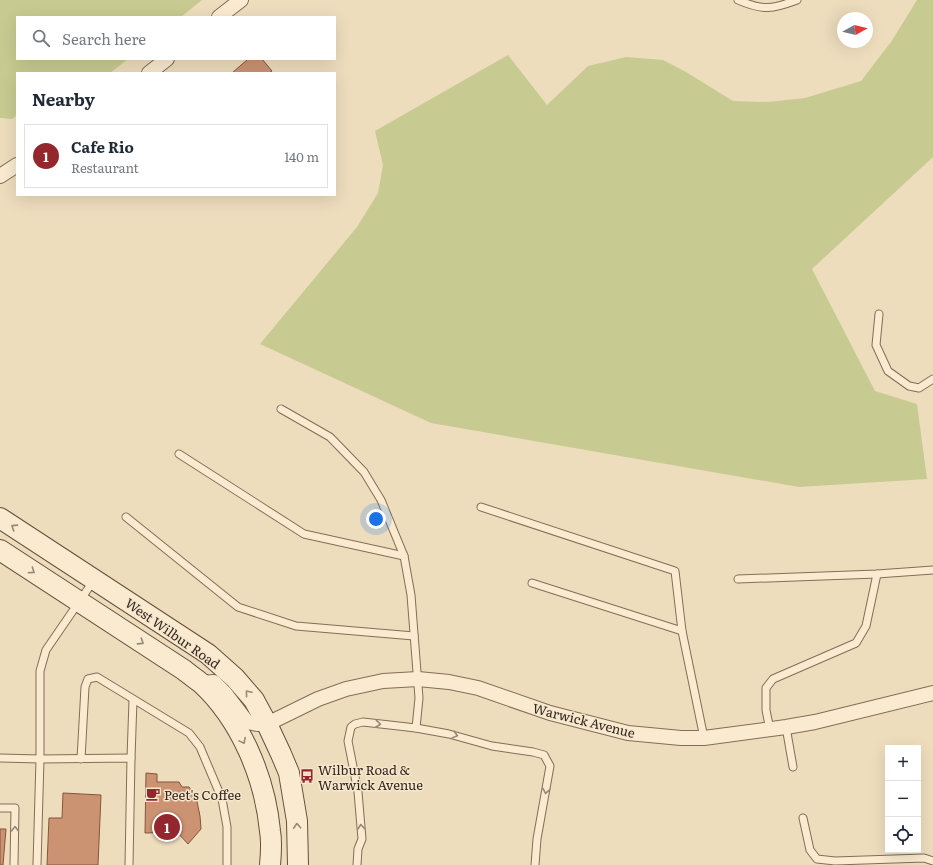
<!DOCTYPE html>
<meta charset="utf-8">
<style>
body{margin:0;font-family:Literata,serif;background:#f6f6f7;color:#1f2937}
.controls{position:absolute;right:12px;bottom:12px;display:grid;overflow:hidden;border-radius:0px;box-shadow:0 4px 16px #0002}
.controls button{width:36px;height:36px;display:grid;place-items:center;padding:0;border:0;border-bottom:1px solid #e0e1e3;background:#fff;color:#1f2937;font:20px sans-serif}
.compass{position:absolute;left:837px;top:12px;width:36px;height:36px;border-radius:50%;background:#fff;box-shadow:0 4px 16px #0002;rotate:82deg}
.you{position:absolute;left:376px;top:519px;width:14px;height:14px;margin:-10px;border:3px solid #fff;border-radius:50%;background:#1a73e8;box-shadow:0 0 0 6px #1a73e833}
.badge{display:grid;place-items:center;width:26px;height:26px;border-radius:50%;background:#94262d;color:#fff;font-size:13px;font-weight:700}
.pin{position:absolute;translate:-50% -50%;border:2px solid #fff;box-shadow:0 1px 4px #0006}
.list{margin:0;padding:0;list-style:none}
h2{display:flex;justify-content:space-between;align-items:center;height:52px;margin:0;padding:0 16px;font-size:17px}
h2 small{font-size:13px;font-weight:400;color:#747a83}
.list li{display:grid;grid-template-columns:26px 1fr auto;gap:12px;align-items:center;box-sizing:border-box;height:64px;margin:0 8px 8px;padding:0 8px;border:1px solid #e0e1e3;border-radius:0px}
.list b{display:block;font-size:15px;white-space:nowrap}
.list p{margin:0;font-size:13px;white-space:nowrap;color:#747a83}
.list em{font-size:13px;font-style:normal;color:#747a83}
.icon{flex:none;width:22px;height:22px;fill:none;stroke:currentColor;stroke-width:2;stroke-linecap:round;stroke-linejoin:round}
.map{position:relative;flex:none;width:933px;height:865px;overflow:hidden}
.search{position:absolute;background:#fff;box-shadow:0 4px 16px #0002;left:16px;top:16px;width:320px;height:44px;display:flex;align-items:center;gap:10px;box-sizing:border-box;padding:0 14px;border-radius:0px;color:#747a83;font-size:15px}
.panel{position:absolute;background:#fff;box-shadow:0 4px 16px #0002;left:16px;top:72px;width:320px;height:124px;border-radius:0px}
.map>svg:first-child{display:block}
</style>
<div class="map">
<svg width="933" height="865" viewBox="0 0 933 865">
<rect width="100%" height="100%" fill="#edddbd"/>
<!-- green -->
<g fill="#c7cb91">
<polygon points="0,0 202,0 181,17 17,17 17,59 128,59 110,73 17,73 17,115 12,119 0,118"/>
<polygon points="917,0 933,0 933,157 812,269 875,391 917,404 927,479 799,487 431,423 260,344 357,227 378,193 383,165 375,131 508,55 547,105 588,66 626,57 663,60 686,72 733,101 768,102 805,98 861,81 891,42"/>
</g>
<!-- building -->
<g fill="#cc9373" stroke="#84553c">
<polygon points="248,59 262,59 272,71 269,73 232,73"/>
<polygon points="146,773 157,774 157,782 179,782 182,787 189,787 196,797 200,816 201,829 188,844 177,832 145,833"/>
<polygon points="63,793 101,795 98,865 47,865 49,818 62,818"/>
<polygon points="0,829 6,829 3,865 0,865"/>
</g>
<g fill="none" stroke-linecap="round" stroke-linejoin="round">
<defs>
<g id="lane">
<path d="M738,0C763,11 773,9 797,0"/>
<polyline points="879,314 876,345 888,371 909,386 919,388 933,379"/>
<polyline points="281,409 330,437 364,472 381,500 404,556 411,595 419,698 416,728"/>
<polyline points="179,454 304,534 404,556"/>
<polyline points="481,507 675,571 682,631 704,738"/>
<polyline points="126,517 238,607 296,626 414,636"/>
<polyline points="738,579 877,574 933,570"/>
<polyline points="532,583 682,631"/>
<polyline points="786,727 793,767"/>
<polyline points="770,730 766,710 766,688 773,679 856,643 866,626 877,574"/>
<polyline points="0,758 40,759 40,671 46,650 94,580"/>
<polyline points="131,758 133,700"/>
<polyline points="81,759 85,687 88,679 97,677 189,733 200,747 222,799 227,827 227,865"/>
<polyline points="0,808 15,808 14,865"/>
<polyline points="803,818 810,850 817,859 835,861 924,858 933,861"/>
<polyline points="37,865 40,759 131,758 129,865"/>
<polyline points="357,865 358,849 362,839 358,792 348,741 351,727 355,724 363,722 416,728 449,734 492,746 533,752 544,755 550,766 537,839 535,865"/>
</g>
<g id="street">
<polyline points="219,17 241,0"/>
<polyline points="149,73 167,59"/>
<polyline points="0,176 17,165"/>
<polyline points="201,683 214,682 225,693 247,722 257,724 267,724 318,699 346,689 383,681 418,679 449,682 478,688 550,713 628,733 681,738 704,738 786,727 815,722 933,693"/>
</g>
<g id="secondary">
<polyline points="0,518 208,654 235,678 254,700 267,724 281,754 289,773 297,821 298,865"/>
<path d="M0,550L184,670C190,675 196,679 201,683C241,720 265,778 270,831C272,842 271,854 270,865"/>
</g>
</defs>
<!-- lane casing -->
<use href="#lane" stroke="#856d56" stroke-width="9"/>
<!-- street casing -->
<use href="#street" stroke="#856d56" stroke-width="16"/>
<!-- secondary casing -->
<use href="#secondary" stroke="#674e3a" stroke-width="22"/>
<!-- lane -->
<use href="#lane" stroke="#f9ead0" stroke-width="7"/>
<!-- street -->
<use href="#street" stroke="#f9ead0" stroke-width="14"/>
<!-- secondary -->
<use href="#secondary" stroke="#f9ead0" stroke-width="20"/>
</g>
<!-- one-way arrows -->
<defs><path id="oneway-chevron" d="M-2-3.5L2.5 0L-2 3.5" fill="none" stroke-width="1.6" stroke-linecap="round" stroke-linejoin="round"/></defs>
<g stroke="#968876">
<use href="#oneway-chevron" transform="translate(14 527) rotate(-147)"/>
<use href="#oneway-chevron" transform="translate(32 571) rotate(34)"/>
<use href="#oneway-chevron" transform="translate(141 642) rotate(33)"/>
<use href="#oneway-chevron" transform="translate(248 693) rotate(-130)"/>
<use href="#oneway-chevron" transform="translate(378 724) rotate(6)"/>
<use href="#oneway-chevron" transform="translate(455 735) rotate(15)"/>
<use href="#oneway-chevron" transform="translate(243 741) rotate(62)"/>
<use href="#oneway-chevron" transform="translate(546 791) rotate(100)"/>
<use href="#oneway-chevron" transform="translate(297 826) rotate(-93)"/>
<use href="#oneway-chevron" transform="translate(361 827) rotate(-95)"/>
<use href="#oneway-chevron" transform="translate(15 829) rotate(-89)"/>
</g>
<!-- icons -->
<defs>
<symbol id="bus-bare" viewBox="-9 -9 18 18"><path d="M-5-6H5V4H4V6H2V4H-2V6H-4V4H-5ZM-3.5-4V0h7V-4ZM-3.5 1.2v1.5H-2V1.2ZM2 1.2v1.5H3.5V1.2Z" fill="#94262d" stroke="#f5e7cd" stroke-width="2.5" paint-order="stroke"/></symbol>
<symbol id="cafe-bare" viewBox="-9 -9 18 18"><path d="M-5.5-4.5H6V0H3Q3 3.5 0 3.5H-2.5Q-5.5 3.5-5.5 0ZM3-3.2v2h1.7v-2ZM-6 4.5H4V6H-6Z" fill="#94262d" stroke="#f5e7cd" stroke-width="2.5" paint-order="stroke"/></symbol>
</defs>
<g fill-rule="evenodd">
<use href="#bus-bare" x="297" y="766" width="20" height="20"/>
<use href="#cafe-bare" x="143" y="784" width="20" height="20"/>
</g>
<g text-anchor="middle" dominant-baseline="central" stroke-width="3" stroke-linejoin="round" paint-order="stroke">
<!-- street labels -->
<g font-size="13" fill="#34261b" stroke="#f5e7cd">
<text transform="translate(173 633) rotate(35)">West Wilbur Road</text>
<text transform="translate(584 720) rotate(14)">Warwick Avenue</text>
</g>
<!-- poi labels -->
<g font-size="13" fill="#34261b" stroke="#f5e7cd" text-anchor="start">
<text x="318" y="769">Wilbur Road &amp;<tspan x="318" dy="15">Warwick Avenue</tspan></text>
<text x="164" y="794">Peet's Coffee</text>
</g>
</g>
</svg>
<div class="controls">
<button>+</button>
<button>−</button>
<button><svg class="icon" aria-label="locate" viewBox="0 0 24 24"><circle cx="12" cy="12" r="6"/><path d="M12 2v4M12 18v4M2 12h4M18 12h4"/></svg></button>
</div>
<svg class="compass" viewBox="-18 -18 36 36"><path d="M0-13l5 13h-10z" fill="#e53935"/><path d="M0 13l5-13h-10z" fill="#747a83"/></svg>
<div class="you"></div>
<div class="pin badge" style="left:167px;top:827px">1</div>
<div class="search"><svg class="icon" aria-label="search" viewBox="0 0 24 24"><circle cx="10" cy="10" r="6"/><path d="M15 15l6 6"/></svg>Search here</div>
<section class="panel">
<h2>Nearby<small></small></h2>
<ul class="list">
<li><span class="badge">1</span><div><b>Cafe Rio</b><p>Restaurant</p></div><em>140 m</em></li>
</ul>
</section>
</div>
